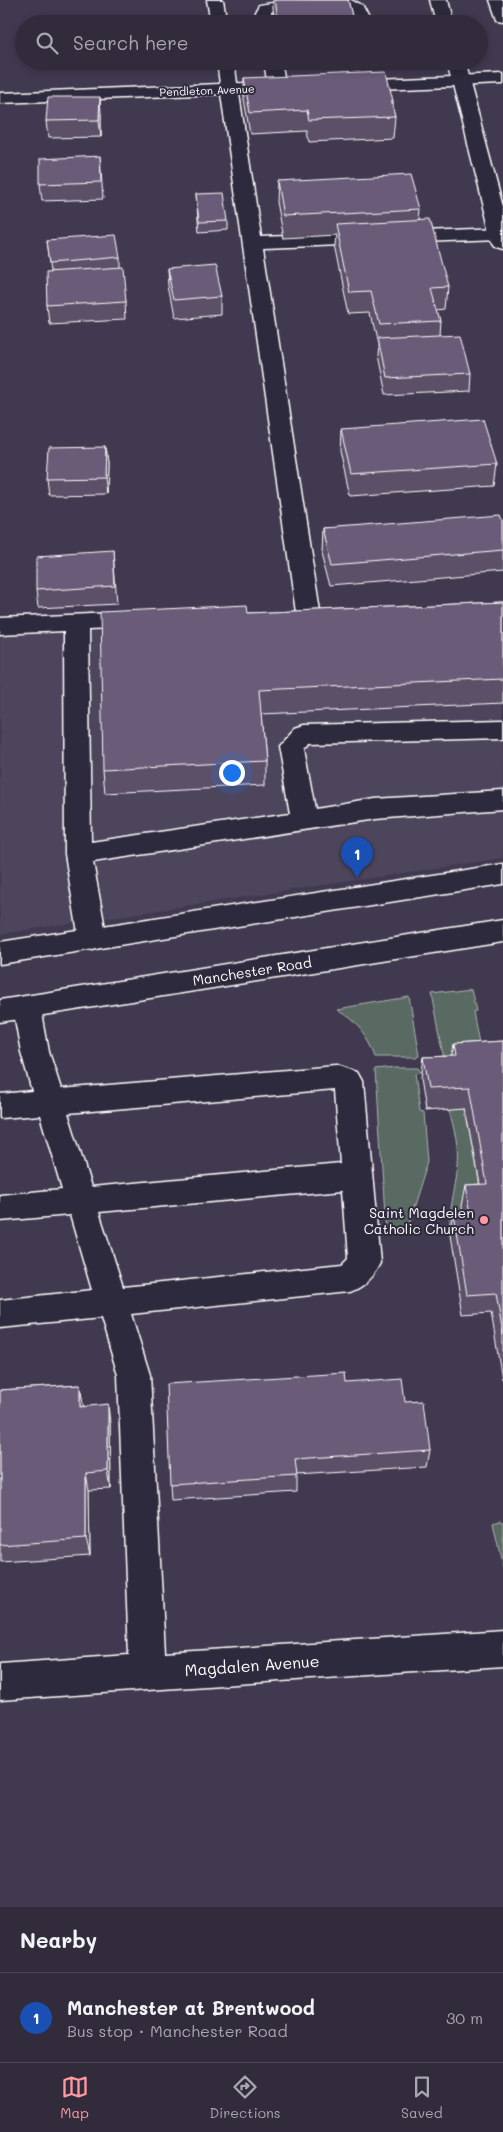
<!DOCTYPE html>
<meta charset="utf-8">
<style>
body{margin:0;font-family:Mali,sans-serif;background:#3d3746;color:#f1f3f6}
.you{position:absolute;left:231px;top:772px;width:18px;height:18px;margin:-12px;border:4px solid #fff;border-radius:50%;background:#1a73e8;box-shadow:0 0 0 8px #1a73e833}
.badge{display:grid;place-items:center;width:32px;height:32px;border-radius:50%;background:#ff9aa2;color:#fff;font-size:16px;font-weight:700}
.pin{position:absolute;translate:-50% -41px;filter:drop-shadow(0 1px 2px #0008)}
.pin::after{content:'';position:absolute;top:26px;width:18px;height:15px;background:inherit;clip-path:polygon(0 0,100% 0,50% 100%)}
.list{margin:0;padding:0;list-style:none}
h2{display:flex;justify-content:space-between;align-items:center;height:65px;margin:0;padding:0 20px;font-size:21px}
h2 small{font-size:16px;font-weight:400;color:#a8a7af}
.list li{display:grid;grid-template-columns:32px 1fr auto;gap:15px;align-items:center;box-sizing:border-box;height:90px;padding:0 20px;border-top:1px solid #4c4755}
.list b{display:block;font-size:19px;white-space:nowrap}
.list p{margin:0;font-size:16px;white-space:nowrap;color:#a8a7af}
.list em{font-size:16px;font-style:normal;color:#a8a7af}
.icon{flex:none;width:28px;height:28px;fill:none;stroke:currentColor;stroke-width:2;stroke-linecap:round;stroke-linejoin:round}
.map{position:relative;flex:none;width:503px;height:1907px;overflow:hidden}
.search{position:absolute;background:#312b3b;box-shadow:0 2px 8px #0003;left:15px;right:15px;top:15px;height:55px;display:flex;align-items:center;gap:12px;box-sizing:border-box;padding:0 18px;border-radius:28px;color:#a8a7af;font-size:19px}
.sheet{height:155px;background:#312b3b}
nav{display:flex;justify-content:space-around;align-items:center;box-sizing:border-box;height:70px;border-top:1px solid #4c4755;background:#312b3b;font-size:14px;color:#a8a7af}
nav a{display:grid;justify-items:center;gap:2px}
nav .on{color:#ff9aa2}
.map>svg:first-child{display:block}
</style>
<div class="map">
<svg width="503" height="1907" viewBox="0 0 503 1907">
<rect width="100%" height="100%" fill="#41394f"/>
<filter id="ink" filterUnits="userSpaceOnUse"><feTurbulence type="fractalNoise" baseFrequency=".02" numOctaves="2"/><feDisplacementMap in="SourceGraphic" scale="10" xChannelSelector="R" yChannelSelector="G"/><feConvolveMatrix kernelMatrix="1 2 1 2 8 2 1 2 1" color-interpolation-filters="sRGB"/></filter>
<g filter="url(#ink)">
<!-- built -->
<polygon fill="#4d445c" points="503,615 503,858 0,934 0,635"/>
<!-- green -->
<g fill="#586a62" stroke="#acb4b0">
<polygon points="471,989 476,1011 473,1012 483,1064 445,1059 432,994"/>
<path d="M409,997L419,1055L415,1057H376C369,1036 355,1020 336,1009Z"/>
<polygon points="395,1068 417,1068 421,1073 414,1074 419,1112 423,1113 427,1162 407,1225 404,1230 386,1233 376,1070"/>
<path d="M466,1108L483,1205L467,1235L450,1236C448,1211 455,1191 458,1167C460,1148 455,1127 450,1109Z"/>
<polygon points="500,1521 503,1522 503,1568 493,1523"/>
</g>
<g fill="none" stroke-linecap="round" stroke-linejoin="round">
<defs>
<g id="minor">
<polygon points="207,0 223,0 227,24 211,24"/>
<path d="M351,0L362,6L371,24H355L350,13L342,8L273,11L271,12L273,24H257L255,12L259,5C288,0 321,0 351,0Z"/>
<polygon points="490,0 503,0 503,21 497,20"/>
<polygon points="217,61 234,61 237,83 254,84 257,88 254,92 239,94 261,237 503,228 503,238 500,239 263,248 320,612 316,618 308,620 300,618 296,612 221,94 0,103 0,93 220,84"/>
<polygon points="264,61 281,61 286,87 283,91 277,92 271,91 268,87"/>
<polygon points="503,74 503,84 351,90 345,89 342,85 345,81 351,80"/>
<polygon points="136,612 144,614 148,620 144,626 136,628 88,630 91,842 290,813 278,747 295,728 304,725 503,720 503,738 310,743 304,749 315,809 375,799 503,791 503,809 375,819 93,862 107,939 103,947 93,950 83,947 79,939 65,854 64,631 0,634 0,618"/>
<path d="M27,997L37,1000L41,1008L49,1052L61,1089L336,1066L359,1073L364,1082L380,1263C373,1277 364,1286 350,1291L131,1314L150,1375L165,1653L503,1630V1666L0,1700V1664L129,1655L118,1375L101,1318L0,1328V1300L92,1290L70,1215L0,1221V1195L62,1189L40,1115L0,1118V1094L32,1091L21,1052L13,1008L17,1000ZM335,1090L341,1164L91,1187L68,1113ZM343,1190L348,1258L342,1264L123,1287L99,1212Z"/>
</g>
<g id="major">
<polygon points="430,0 446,0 452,24 436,24"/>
<polygon points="447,61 464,61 503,207 503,249 496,247 493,243"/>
<polygon points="503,864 503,884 0,964 0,942"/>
<polygon points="503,920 503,942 0,1022 0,1000"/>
</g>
</defs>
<!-- minor casing -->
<use href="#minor" stroke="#fff" stroke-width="3"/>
<!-- major casing -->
<use href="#major" stroke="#fff" stroke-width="3"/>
<!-- minor -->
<use href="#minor" fill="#2f2a3d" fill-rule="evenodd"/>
<!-- major -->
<use href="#major" fill="#2f2a3d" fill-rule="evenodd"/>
</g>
<!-- wall -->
<g fill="#5b4f68" stroke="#fff">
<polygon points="273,0 348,0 354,24 276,24 273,9"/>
<polygon points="244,78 393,101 393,110 395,117 393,138 309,142 307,131 250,134 244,99"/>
<polygon points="101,113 101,137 48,138 46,121"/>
<polygon points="100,156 103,199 42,201 40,184"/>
<polygon points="277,181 421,209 420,220 448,287 446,309 438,310 441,321 440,335 470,374 469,391 384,395 376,356 377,345 370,313 348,314 334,245 335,235 283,238 276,202"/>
<polygon points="196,194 228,221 228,230 199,232"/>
<polygon points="47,240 120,257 120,268 126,301 127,319 49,323 47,306 51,271"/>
<polygon points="167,269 222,296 222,314 174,318 168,286"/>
<polygon points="341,429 497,464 494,486 350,496 340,451"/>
<polygon points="105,447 107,464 106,494 49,495 47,478"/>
<polygon points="503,520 503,572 331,586 322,551 323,529"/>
<polygon points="113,551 117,604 38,608 36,591"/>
<polygon points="503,602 503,703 261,714 265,761 265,785 105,793 103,769 248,613"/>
<polygon points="503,1041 503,1379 502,1379 491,1313 463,1315 450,1236 454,1215 463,1215 462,1206 466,1185 480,1184 466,1108 425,1111 420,1079 423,1057 451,1056 453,1044"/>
<polygon points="347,1383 405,1402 430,1450 427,1467 296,1475 296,1492 171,1500 170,1484"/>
<polygon points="80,1385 83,1406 110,1423 111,1489 89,1490 90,1556 0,1562 0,1390"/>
</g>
<!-- shaded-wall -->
<g fill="#4a4055" stroke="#fff">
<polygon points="100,97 101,113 101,137 99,120"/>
<polygon points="391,101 393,101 392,117"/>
<polygon points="105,447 107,464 106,494 104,477"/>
<polygon points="80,1385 83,1404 83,1425 80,1407"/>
<polygon points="108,1404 110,1423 111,1489 108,1471"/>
<polygon points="86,1473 89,1490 90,1556 86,1539"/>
</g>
<!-- building -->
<g fill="#6a5c79" stroke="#fff">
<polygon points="275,0 348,0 354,24 279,24"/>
<polygon points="386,72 393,101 391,101 395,117 309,120 307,110 250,113 244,78"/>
<polygon points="48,97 100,97 99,120 46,121"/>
<polygon points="100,156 101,182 40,184 40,159"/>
<polygon points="411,174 421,209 283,216 277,181"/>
<polygon points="224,193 228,221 199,222 196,194"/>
<polygon points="430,219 448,287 432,288 441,321 379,324 371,291 349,292 335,224"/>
<polygon points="116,235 120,257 50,263 47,240"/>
<polygon points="215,265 222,296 174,300 167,269"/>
<polygon points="123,267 126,301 47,306 46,272"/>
<polygon points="460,334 470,374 385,378 377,338"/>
<polygon points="483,419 497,464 351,474 341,429"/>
<polygon points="105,447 104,477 47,478 49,448"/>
<polygon points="501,515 503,520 503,550 332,564 323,529"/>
<polygon points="113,551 115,586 36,591 36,556"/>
<polygon points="503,602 503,679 259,690 265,761 103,769 100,612 247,605 248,613"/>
<polygon points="503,1041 503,1335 496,1293 467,1295 454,1215 471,1214 466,1185 487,1184 470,1087 428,1089 423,1057 455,1056 453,1044"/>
<polygon points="346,1373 347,1383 402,1379 405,1402 424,1401 430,1450 295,1459 297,1476 170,1484 166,1384"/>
<polygon points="80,1385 80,1407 108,1404 108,1471 86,1473 86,1539 0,1545 0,1390"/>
</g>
</g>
<!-- markers -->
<circle fill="#ff9aa2" stroke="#2f2a3d" stroke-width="2" cx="484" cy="1220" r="5"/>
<g text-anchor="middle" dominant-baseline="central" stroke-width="4" stroke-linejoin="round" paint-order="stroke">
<!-- far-street labels -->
<g font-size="11" fill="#fff" stroke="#2f2a3d">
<text transform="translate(207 90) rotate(-2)">Pendleton Avenue</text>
</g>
<!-- street labels -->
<g font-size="14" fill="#fff" stroke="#2f2a3d">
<text transform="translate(252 971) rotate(-9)">Manchester Road</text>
</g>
<!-- poi labels -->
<g font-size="14" fill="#fff" stroke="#2f2a3d" text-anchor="end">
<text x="474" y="1212">Saint Magdelen<tspan x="474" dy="16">Catholic Church</tspan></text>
</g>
<!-- near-street labels -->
<g font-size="16" fill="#fff" stroke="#2f2a3d">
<text transform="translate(252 1665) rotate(-4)">Magdalen Avenue</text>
</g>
</g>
</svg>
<div class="you"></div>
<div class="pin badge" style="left:357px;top:878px;background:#1a4fb4">1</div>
<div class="search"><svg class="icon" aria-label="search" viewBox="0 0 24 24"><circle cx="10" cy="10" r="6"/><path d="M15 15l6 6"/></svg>Search here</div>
</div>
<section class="sheet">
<h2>Nearby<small></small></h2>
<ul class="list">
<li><span class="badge" style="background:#1a4fb4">1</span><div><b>Manchester at Brentwood</b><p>Bus stop · Manchester Road</p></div><em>30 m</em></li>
</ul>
</section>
<nav>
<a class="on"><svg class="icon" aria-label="map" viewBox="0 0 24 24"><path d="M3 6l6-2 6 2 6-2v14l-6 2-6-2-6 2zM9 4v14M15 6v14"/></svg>Map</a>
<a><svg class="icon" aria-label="directions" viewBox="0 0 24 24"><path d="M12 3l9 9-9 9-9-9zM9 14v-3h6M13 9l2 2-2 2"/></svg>Directions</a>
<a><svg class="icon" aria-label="saved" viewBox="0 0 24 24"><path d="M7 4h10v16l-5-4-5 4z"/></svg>Saved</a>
</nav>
